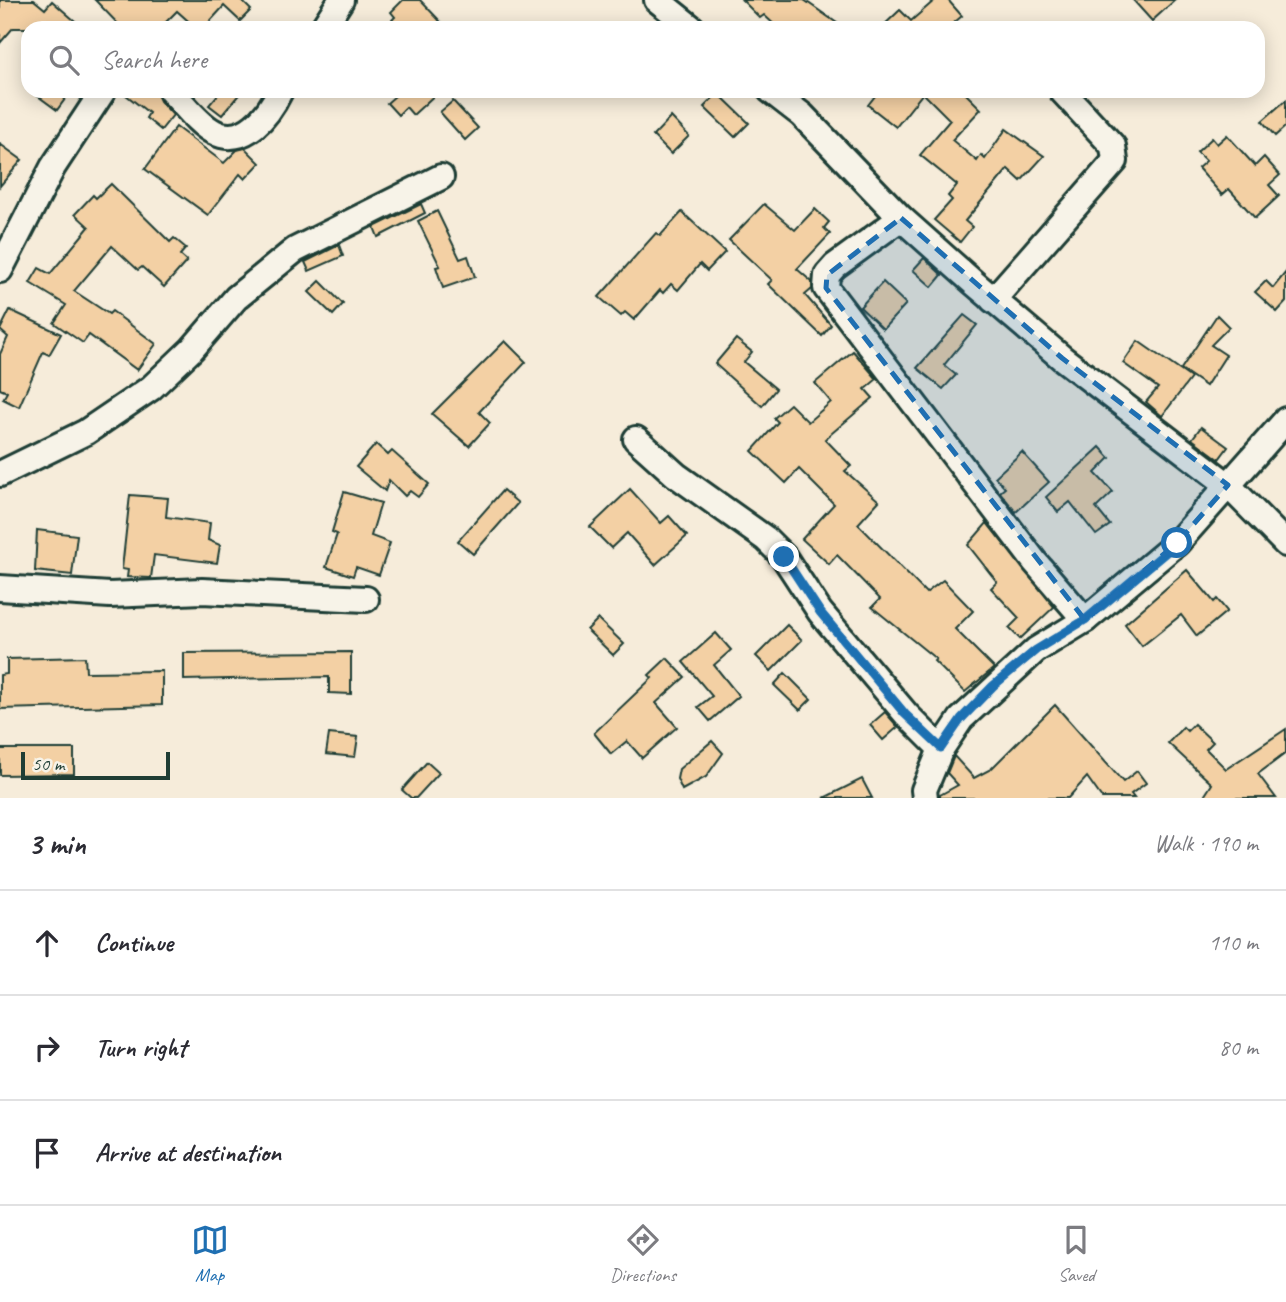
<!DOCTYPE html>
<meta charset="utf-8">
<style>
body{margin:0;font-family:Caveat,sans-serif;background:#f2f2f3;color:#2b2b33}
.scale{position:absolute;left:21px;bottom:18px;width:149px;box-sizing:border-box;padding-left:7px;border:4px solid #1f3d34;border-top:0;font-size:19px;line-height:24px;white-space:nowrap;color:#1f3d34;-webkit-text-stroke:5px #f7f3e8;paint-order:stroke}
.stop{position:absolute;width:21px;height:21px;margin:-16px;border:5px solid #1f6fb2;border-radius:50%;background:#fff}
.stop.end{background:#1f6fb2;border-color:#fff;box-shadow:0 2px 7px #0008}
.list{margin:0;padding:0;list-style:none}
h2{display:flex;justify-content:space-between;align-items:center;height:91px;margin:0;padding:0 28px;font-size:30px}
h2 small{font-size:23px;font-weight:400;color:#7c7c81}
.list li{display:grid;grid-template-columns:46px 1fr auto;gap:21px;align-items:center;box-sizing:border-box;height:105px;padding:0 28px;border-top:2px solid #e1e1e2}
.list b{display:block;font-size:26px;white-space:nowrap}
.list em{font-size:23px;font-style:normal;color:#7c7c81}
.icon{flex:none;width:38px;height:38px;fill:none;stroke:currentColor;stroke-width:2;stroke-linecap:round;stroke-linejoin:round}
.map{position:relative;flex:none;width:1286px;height:798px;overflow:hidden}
.search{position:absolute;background:#fff;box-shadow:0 4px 18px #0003;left:21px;right:21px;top:21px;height:77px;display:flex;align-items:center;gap:18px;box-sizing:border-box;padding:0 24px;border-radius:21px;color:#7c7c81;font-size:26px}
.sheet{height:406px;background:#fff}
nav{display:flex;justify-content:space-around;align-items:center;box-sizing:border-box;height:98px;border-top:2px solid #e1e1e2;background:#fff;font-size:19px;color:#7c7c81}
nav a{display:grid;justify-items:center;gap:4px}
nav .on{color:#1f6fb2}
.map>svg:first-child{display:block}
</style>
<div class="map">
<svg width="1286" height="798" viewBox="0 0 1286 798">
<rect width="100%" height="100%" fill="#f6ecda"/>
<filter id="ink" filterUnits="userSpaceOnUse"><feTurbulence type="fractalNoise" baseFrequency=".0143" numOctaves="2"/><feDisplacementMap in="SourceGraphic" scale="14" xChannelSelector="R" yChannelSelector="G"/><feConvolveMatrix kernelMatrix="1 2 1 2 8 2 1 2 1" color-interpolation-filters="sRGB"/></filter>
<g filter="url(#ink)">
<!-- building -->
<g fill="#f3d0a4" stroke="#1f3d34" stroke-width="2">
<polygon points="0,0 34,0 45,9 52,1 83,28 13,28 0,43"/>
<polygon points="95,0 241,0 251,10 240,21 224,6 204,28 196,28 177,11 160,28 122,28"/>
<polygon points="403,0 420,0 440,21 432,28 384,28 395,17 391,12"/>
<polygon points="742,0 804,0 844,28 778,28 764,15 760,18"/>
<polygon points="935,0 948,0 962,16 948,28 881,28 900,10 911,21"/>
<polygon points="1133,0 1175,0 1152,21"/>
<polygon points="31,91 71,91 57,110"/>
<polygon points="121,91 156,91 160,101 173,115 161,130 146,118 149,113"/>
<polygon points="221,91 242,91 222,115 209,105"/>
<polygon points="391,91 439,91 413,115 406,107 398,115 387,103 395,96"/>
<polygon points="879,91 963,91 981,109 952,140 977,161 981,155 985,159 1006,129 1044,156 1021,181 1008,169 965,221 972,227 960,242 934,220 952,200 948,196 957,185 920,155 950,120 923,93 896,127 868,105"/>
<polygon points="718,93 749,123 735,137 704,107"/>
<polygon points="1286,100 1286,126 1275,136 1262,121"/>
<polygon points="453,101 478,128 465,140 440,112"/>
<polygon points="671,117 689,136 671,154 653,136"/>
<polygon points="176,127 224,163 237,150 245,148 260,163 245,179 240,174 208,215 145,169"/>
<polygon points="1227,135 1255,166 1264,157 1280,175 1269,185 1279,196 1255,218 1229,189 1222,195 1198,168 1206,161 1197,152 1212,138 1217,144"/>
<polygon points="0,144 22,160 0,186"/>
<polygon points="111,184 170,242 174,238 186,248 180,255 187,261 164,287 142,267 138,270 112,246 74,291 109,314 112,311 156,344 137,370 89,335 83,343 54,323 66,305 30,283 39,268 50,274 89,227 75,214 93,195 96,198"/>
<polygon points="421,204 425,213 378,237 374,227"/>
<polygon points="764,204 795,230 815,209 829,222 824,228 830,234 797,269 812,282 812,289 805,295 831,325 822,336 768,284 772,280 729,240"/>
<polygon points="437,211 460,259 468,256 475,277 443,288 436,267 440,266 418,221"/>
<polygon points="682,212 725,252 707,271 700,264 678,290 671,284 663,293 660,290 634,320 625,312 621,316 599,297 656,233 660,236"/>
<polygon points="339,245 343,256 309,271 305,262"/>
<polygon points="924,258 942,275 932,287 913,270"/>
<polygon points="1286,272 1286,302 1277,312 1255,292 1266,281 1273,288"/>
<polygon points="320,281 343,304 333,315 309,292"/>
<polygon points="883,282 906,304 883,329 860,307"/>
<polygon points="10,310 61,334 49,355 43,352 19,407 3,399 7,392 0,389 0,354 8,337 0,330"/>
<polygon points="964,315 977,325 944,365 956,375 943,389 917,368"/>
<polygon points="1217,315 1229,327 1211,345 1226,355 1206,386 1181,369"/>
<polygon points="736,339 752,352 744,362 776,389 762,406 715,364"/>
<polygon points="505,341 526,362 479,412 490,423 469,446 432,414"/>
<polygon points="1138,341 1191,378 1162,416 1146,402 1158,388 1123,363"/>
<polygon points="853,351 877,379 865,389 873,398 825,439 851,466 845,471 879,501 858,524 926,593 943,580 973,611 955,629 994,668 965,692 934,661 936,659 872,607 880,599 837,555 829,564 802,539 834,504 799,469 786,483 752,451 778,422 774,418 790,404 808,422 831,402 815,383"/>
<polygon points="1201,427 1228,447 1219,459 1192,439"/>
<polygon points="376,444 388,455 392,451 429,484 418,497 410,491 405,496 389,480 385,491 356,467"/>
<polygon points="1100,447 1110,458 1095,473 1113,492 1096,508 1110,525 1096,535 1070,502 1058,512 1046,497"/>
<polygon points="1022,452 1049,482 1016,512 1000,492 1005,488 995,477"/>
<polygon points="630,489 661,523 669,516 687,536 655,565 627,533 611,548 590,527"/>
<polygon points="503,490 518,503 473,554 458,541"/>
<polygon points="344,492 381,503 371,536 390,543 379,575 356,567 353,576 326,567 337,534 332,532"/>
<polygon points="130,495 168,498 166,517 210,523 208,540 220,545 217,563 154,555 151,578 127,577 128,570 122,569"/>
<polygon points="987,523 1054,607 1020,639 1009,628 1019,618 991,588 997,582 968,545"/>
<polygon points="37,530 77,535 72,575 35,571"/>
<polygon points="1187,570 1214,602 1217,599 1227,611 1197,636 1181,615 1142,646 1125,624"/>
<polygon points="598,619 624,644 613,655 587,630"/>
<polygon points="787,625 802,640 771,671 756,656"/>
<polygon points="716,633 731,650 714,665 739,696 710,721 698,707 712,696 683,662"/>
<polygon points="351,652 351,694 329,693 329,677 184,680 184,653"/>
<polygon points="85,657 86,672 162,671 162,705 0,709 0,675 7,674 7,659"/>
<polygon points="667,658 685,677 656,703 677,727 642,758 627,741 611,754 594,733 652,678 649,675"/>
<polygon points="785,673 811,699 800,710 774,685"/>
<polygon points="1055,705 1123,782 1137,771 1146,783 1131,794 1134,798 1102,798 1087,777 1068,798 940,798 940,795 958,785 947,773 954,756 974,778 991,769"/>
<polygon points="885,712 898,727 883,740 870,725"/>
<polygon points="1194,724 1213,742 1206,749 1226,769 1286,729 1286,753 1258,774 1276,798 1203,798 1212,784 1168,743 1183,727 1187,731"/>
<polygon points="329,734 358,737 355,757 326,754"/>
<polygon points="712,741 723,753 706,777 682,790 677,779 679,769"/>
<polygon points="0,749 74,749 74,774 0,775"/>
<polygon points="427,762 439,773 416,798 411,798 402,790"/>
<polygon points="862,779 872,798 824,798"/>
</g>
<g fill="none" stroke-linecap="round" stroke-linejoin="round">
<defs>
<g id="minor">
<polyline points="657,0 692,28"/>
<polyline points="323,28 341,0"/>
<path d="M171,91C184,104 198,124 214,132C244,148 269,114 280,91"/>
<polyline points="771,91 802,115 901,218 974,283 1062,358 1228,485 1286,544"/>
<polyline points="901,218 835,266 827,275 826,288 1035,562 1085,620"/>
<polyline points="0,270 53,167 103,91"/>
<polyline points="993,300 1115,161 1113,146 1062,91"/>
<polyline points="636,439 676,475 766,539 784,557 820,612 906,714 941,749"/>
<polyline points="0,474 86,432 151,388 192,349 236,298 295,250 441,177"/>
<polyline points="0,588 110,595 202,591 366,599"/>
<polyline points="925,798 924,790 941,749 961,719 1036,650 1085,620 1177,543 1286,420"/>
</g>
</defs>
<!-- minor casing -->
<use href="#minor" stroke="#1f3d34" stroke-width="30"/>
<!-- minor -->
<use href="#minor" stroke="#f7f3e8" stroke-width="24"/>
</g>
</g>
<g fill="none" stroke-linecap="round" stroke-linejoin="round" filter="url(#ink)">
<!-- route -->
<polyline stroke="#1f6fb2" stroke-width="9" points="784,557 820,612 905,714 941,748 961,719 993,686 1036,650 1085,620 1177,543"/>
</g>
<!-- marked area -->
<path fill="#1f6fb2" fill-opacity="0.2" stroke="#1f6fb2" stroke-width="5" stroke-dasharray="14 9" stroke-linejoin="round" d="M901,218L1062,358L1228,485L1177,543L1085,620L826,288L827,275Z"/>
</svg>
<div class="scale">50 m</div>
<div class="stop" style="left:1177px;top:543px"></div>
<div class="stop end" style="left:784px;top:557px"></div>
<div class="search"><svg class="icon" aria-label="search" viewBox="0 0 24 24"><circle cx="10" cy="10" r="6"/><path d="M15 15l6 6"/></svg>Search here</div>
</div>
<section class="sheet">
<h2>3 min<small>Walk · 190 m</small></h2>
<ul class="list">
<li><svg class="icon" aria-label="ahead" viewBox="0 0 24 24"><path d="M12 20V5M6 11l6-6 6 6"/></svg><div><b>Continue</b></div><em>110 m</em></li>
<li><svg class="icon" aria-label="right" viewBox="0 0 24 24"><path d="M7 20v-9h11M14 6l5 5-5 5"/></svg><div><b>Turn right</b></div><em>80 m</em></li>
<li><svg class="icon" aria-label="arrive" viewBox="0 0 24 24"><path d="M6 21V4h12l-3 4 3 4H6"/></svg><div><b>Arrive at destination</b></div></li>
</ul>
</section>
<nav>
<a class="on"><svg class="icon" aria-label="map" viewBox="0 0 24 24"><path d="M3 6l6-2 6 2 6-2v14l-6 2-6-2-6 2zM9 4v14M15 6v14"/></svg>Map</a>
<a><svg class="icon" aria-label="directions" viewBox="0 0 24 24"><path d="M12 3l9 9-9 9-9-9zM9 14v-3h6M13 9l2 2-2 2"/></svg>Directions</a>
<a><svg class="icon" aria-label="saved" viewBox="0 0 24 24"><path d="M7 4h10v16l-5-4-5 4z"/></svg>Saved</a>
</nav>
